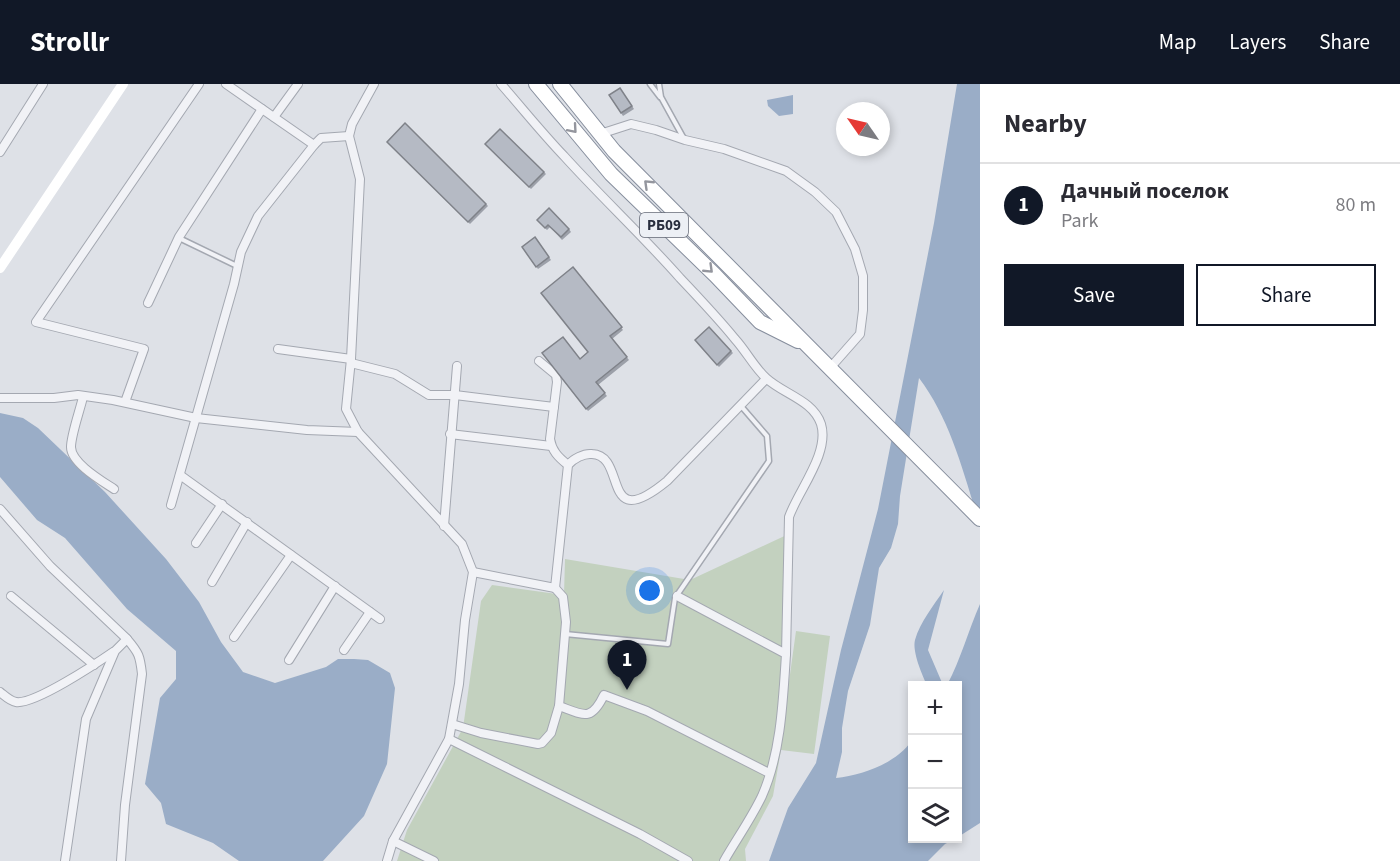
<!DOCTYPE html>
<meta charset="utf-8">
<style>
body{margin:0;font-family:"Source Sans 3",sans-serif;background:#f7f7f7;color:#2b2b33}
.controls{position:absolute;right:18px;bottom:18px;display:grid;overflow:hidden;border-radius:0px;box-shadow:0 3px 9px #0003}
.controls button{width:54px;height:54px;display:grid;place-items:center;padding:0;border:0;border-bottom:2px solid #e1e1e2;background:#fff;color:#2b2b33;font:30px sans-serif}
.compass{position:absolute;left:836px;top:18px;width:54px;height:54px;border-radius:50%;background:#fff;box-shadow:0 3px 9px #0003;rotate:304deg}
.you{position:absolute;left:650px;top:507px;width:21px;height:21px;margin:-15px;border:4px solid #fff;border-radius:50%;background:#1a73e8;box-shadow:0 0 0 9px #1a73e833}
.badge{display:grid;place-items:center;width:39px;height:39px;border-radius:50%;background:#111827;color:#fff;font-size:20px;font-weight:700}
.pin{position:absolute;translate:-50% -50px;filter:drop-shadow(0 2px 3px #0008)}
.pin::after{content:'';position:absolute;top:32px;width:21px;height:18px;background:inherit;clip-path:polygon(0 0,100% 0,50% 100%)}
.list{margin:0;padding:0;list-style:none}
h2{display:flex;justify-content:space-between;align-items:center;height:78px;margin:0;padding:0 24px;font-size:26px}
h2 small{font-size:20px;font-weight:400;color:#7c7c81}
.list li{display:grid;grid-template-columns:39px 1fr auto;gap:18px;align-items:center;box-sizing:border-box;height:84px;padding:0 24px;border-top:2px solid #e1e1e2}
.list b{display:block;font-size:22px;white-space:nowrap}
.list p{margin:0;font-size:20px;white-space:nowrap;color:#7c7c81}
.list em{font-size:20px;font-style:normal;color:#7c7c81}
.actions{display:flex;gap:12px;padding:18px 24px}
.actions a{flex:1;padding:14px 0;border:2px solid #111827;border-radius:0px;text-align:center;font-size:21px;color:#111827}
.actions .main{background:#111827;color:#fff}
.icon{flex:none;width:33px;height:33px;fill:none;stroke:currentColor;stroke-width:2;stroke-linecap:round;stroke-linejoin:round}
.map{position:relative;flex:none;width:980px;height:777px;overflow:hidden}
header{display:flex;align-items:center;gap:36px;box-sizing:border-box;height:84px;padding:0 30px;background:#111827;color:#fff}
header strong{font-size:28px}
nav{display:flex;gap:33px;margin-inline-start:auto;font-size:21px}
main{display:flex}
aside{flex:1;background:#fff}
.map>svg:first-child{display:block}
</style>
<header>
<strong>Strollr</strong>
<nav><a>Map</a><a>Layers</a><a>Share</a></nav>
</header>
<main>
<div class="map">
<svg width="980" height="777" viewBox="0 0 980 777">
<rect width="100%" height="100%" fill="#dee1e7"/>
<!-- green -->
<polygon fill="#c3d1bf" points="793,448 787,612 796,547 830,552 814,670 781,666 773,712 745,765 746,777 397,777 407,746 463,644 481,517 492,501 564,511 565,475 690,496"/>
<!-- water -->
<g fill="#9aadc7">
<path d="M957,0H980V441C964,391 951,336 919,294L900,412L898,440L891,464L879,484L870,541L848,607L842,644V668L836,694C863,691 897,679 912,656V754L955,755L945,760L928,777H769L788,724L816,679L841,566L878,425L934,139Z"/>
<polygon points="793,11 793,30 779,32 768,22 767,16"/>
<polygon points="0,329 23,334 38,344 105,408 166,475 199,518 221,558 243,588 275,599 326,583 338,575 354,575 368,576 390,589 395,604 387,680 364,732 323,777 239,777 213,759 166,740 161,719 145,700 160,614 176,595 176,567 127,525 65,454 37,436 0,393"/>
<path d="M944,506L928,566L943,601H927C922,591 912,567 915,556C920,538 934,521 944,506Z"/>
<path d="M980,520V739L958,753V602L947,601C961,575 968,547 980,520Z"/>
</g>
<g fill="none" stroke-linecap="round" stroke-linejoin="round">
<defs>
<g id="service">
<polyline points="650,0 660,13"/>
<polyline points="659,0 661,13 683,53"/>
<polyline points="179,154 237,182"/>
<polyline points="565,550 668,560 675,514 769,377 767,352 741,322"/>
</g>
<g id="minor">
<polyline points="226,0 314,61"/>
<polyline points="374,0 352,40 349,52 360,95 351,275 346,325 358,348 462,460 473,488 465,536 459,600 449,655 393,757 387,777"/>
<path d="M501,0C522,24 542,49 564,72C602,114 643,152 680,194C699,214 718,234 735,255C746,267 754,283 766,294C783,310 813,316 821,340C830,369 798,407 789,433L786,570"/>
<polyline points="274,33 298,0"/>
<polyline points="600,50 631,40 656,46 685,56 724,65 786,87 815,108 836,128 855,165 863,192 863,226 860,250 830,284"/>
<polyline points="0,68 43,0"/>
<polyline points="148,219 179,153 262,25"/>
<polyline points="278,265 351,275"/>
<path d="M539,277L556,291L557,298L550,355C552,367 558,373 568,381"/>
<polyline points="351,279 395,290 429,311 455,311 554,323"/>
<path d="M83,313C80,326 71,351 71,363C71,379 102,397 114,405"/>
<polyline points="0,314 54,314 78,311 113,316 196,334 307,346 358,348"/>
<polyline points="125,318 144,265 36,238 199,0"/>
<polyline points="450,350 551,362"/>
<polyline points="180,391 380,535"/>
<polyline points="171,421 234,200 241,168 258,132 314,61 321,54 349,52"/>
<path d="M0,425L50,482L127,555C139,569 140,572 142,590L125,721L121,777"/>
<polyline points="444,442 457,282"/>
<polyline points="196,459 222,420"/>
<path d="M473,488L555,504L568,381C573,375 584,369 592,370C628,371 600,452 667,397L766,295"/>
<polyline points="212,498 247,438"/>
<polyline points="11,512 94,581"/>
<path d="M677,512L786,570C783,617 781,669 762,712C751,735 736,756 724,777"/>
<polyline points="234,553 291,471"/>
<polyline points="344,566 370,528"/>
<polyline points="289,576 335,502"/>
<path d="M0,608C5,612 10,617 16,618C34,621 97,579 113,568"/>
<path d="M559,622C584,631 591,638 604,611L647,627L769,689"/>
<polyline points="452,640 481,649 538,660 542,659 551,649 559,622 566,538 563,513 555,504"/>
<polyline points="449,655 640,750 688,777"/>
<polyline points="393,757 434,777"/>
<polyline points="65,777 86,635 115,567 127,555"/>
</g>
<g id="trunk">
<polyline points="536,0 611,90 715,191 760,238 798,257"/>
<polyline points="560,0 614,67 980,435"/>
</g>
</defs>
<!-- service casing -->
<use href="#service" stroke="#a4a8b1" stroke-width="7"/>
<!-- minor casing -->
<use href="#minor" stroke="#a4a8b1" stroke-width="10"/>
<!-- trunk casing -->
<use href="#trunk" stroke="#868e9d" stroke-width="16"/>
<!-- service -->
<use href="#service" stroke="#f1f2f6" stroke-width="4"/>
<!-- minor -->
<use href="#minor" stroke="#f1f2f6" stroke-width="8"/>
<!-- secondary -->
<polyline stroke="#fff" stroke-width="10" points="0,184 123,0"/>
<!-- trunk -->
<use href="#trunk" stroke="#fff" stroke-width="14"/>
</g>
<!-- wall -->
<g fill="#9ca0a9">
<polygon points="620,4 634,25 623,32 609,11"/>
<polygon points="387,58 486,120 488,122 470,140"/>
<polygon points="485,60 544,88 546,90 531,105"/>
<polygon points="537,136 569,145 571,148 562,156 550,143 547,146"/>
<polygon points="535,153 551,176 538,185 522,163"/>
<polygon points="573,183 623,246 612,255 629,276 598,301 607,312 588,327 542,269 580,275 588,268"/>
<polygon points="697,259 731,267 733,269 719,283"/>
</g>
<!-- building -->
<g fill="#b5bac4" stroke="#7f8289" stroke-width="1.5">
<polygon points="620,4 632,22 621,29 609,11"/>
<polygon points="405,39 486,120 468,138 387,58"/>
<polygon points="500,45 544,88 529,103 485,60"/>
<polygon points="549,124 569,145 561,153 548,141 545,144 537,136"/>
<polygon points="535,153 549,173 536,183 522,163"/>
<polygon points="573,183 622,243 610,252 627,273 596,298 605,309 586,325 542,269 563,253 580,275 588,268 541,209"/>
<polygon points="709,243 731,267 717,281 695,256"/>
</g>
<!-- one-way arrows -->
<defs><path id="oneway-chevron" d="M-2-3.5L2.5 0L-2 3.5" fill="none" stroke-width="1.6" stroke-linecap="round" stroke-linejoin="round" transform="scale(1.5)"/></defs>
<g stroke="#94969e">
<use href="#oneway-chevron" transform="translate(573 45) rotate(49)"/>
<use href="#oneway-chevron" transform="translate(648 100) rotate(-136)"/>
<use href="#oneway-chevron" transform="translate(709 185) rotate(44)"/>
</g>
<g text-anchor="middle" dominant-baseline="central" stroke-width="5" stroke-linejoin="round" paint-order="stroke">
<!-- shield labels -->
<rect fill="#edf0f5" stroke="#636875" stroke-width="1.5" x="640" y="129" width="48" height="24" rx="4.5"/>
<g font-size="15" font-weight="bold" fill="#282e3e">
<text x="664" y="141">РБ09</text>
</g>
</g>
</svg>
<div class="controls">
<button>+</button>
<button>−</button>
<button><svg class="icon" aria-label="layers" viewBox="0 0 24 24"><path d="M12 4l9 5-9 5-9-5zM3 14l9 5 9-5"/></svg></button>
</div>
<svg class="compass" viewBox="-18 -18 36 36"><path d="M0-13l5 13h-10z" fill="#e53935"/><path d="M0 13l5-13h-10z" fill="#7c7c81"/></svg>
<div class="you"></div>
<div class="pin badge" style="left:627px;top:606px">1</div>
</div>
<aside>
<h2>Nearby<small></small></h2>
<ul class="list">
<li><span class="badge">1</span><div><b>Дачный поселок</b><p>Park</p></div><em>80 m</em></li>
</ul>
<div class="actions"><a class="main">Save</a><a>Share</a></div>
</aside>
</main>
